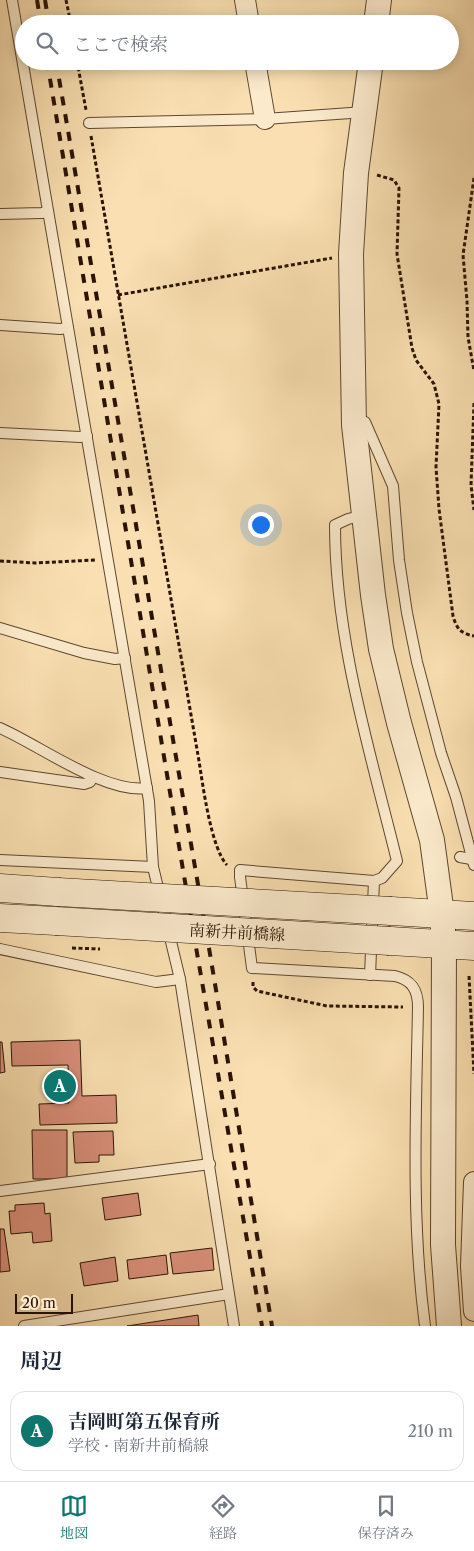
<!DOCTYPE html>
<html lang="ja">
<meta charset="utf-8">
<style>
body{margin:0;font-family:"Libre Caslon Text","Noto Serif JP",serif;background:#f2f2f3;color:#1f2937}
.scale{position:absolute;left:15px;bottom:12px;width:58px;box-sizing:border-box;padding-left:5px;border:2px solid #2b1406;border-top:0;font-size:14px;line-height:18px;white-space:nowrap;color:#2b1406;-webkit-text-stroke:4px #fbeacc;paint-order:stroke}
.you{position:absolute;left:260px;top:524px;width:18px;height:18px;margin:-12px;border:4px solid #fff;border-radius:50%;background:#1a73e8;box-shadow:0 0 0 8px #1a73e833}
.badge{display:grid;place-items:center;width:32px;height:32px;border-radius:50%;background:#0f766e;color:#fff;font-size:16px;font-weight:700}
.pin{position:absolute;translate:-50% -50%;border:2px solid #fff;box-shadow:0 1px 5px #0006}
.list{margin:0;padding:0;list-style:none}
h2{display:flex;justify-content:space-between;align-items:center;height:65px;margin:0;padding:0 20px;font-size:21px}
h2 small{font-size:16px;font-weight:400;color:#747a83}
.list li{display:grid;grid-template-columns:32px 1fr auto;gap:15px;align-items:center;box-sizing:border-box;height:80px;margin:0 10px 10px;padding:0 10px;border:1px solid #e0e1e3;border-radius:15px}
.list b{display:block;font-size:19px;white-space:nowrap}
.list p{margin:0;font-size:16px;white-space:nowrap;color:#747a83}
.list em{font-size:16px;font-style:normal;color:#747a83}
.icon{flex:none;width:28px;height:28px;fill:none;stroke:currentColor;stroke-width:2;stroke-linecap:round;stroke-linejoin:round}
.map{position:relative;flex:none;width:474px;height:1326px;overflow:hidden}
.search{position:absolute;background:#fff;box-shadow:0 2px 12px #0003;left:15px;right:15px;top:15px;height:55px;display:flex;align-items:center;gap:12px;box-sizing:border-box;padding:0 18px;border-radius:28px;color:#747a83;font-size:19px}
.sheet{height:155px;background:#fff}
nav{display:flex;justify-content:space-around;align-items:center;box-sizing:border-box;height:70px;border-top:1px solid #e0e1e3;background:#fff;font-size:14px;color:#747a83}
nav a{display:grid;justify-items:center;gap:2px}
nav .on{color:#0f766e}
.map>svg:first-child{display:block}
</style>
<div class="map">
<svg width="474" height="1326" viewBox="0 0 474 1326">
<rect width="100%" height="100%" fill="#f9dfb1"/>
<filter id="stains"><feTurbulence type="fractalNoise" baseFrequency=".004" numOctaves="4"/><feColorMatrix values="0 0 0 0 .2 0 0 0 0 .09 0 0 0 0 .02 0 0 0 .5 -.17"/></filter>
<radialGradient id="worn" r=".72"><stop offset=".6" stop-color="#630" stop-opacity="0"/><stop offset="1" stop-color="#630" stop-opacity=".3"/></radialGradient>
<!-- building -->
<g fill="#da8f7a" stroke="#2b1406">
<polygon points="80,1040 82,1096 116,1095 117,1123 40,1125 39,1104 69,1103 68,1065 12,1066 11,1042"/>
<polygon points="0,1042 2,1042 5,1072 0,1073"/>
<polygon points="32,1130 67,1130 67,1179 33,1179"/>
<polygon points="113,1131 114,1155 99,1155 99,1162 75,1163 73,1132"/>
<polygon points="138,1193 141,1215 105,1220 102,1198"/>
<polygon points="44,1203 45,1214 50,1213 52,1241 33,1243 32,1232 11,1234 9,1211 15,1211 15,1205"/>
<polygon points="0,1229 4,1229 10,1271 0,1272"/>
<polygon points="212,1248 214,1270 173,1274 170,1253"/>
<polygon points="166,1255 168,1274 129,1279 127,1260"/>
<polygon points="115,1257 118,1281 84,1286 80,1263"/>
<polygon points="198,1315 199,1326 127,1326"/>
</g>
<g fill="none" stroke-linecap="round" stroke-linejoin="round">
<defs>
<g id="service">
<polyline points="12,0 149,801 153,867 180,979 234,1326"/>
<polyline points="89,123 265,119 365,112"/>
<polyline points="0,214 42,213 47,212"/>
<polyline points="0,325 60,329 68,328"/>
<polyline points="355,425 365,422 393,486 399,560 407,613 417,662 441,753 456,797 474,865"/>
<polyline points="0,433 80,437 87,436"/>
<path d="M364,515L348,519L335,525C335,640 370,751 397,861L382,878L374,881L240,870V877L252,968L395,976C412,980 418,990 418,1007C416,1113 411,1220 425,1326"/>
<polyline points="0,628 84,653 115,659 125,658"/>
<path d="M0,728C39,745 105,794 147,788"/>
<polyline points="0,772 84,784 90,782 93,777"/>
<polyline points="460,857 471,859"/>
<polyline points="0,860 153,867"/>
<polyline points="0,949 156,982 180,979"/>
<polyline points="370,975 374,881"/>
<polyline points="0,1191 210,1164"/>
<polyline points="24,1326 229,1294"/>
</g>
<g id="minor">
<polyline points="245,0 249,24"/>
<polyline points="255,61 265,119"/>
<polyline points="474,1182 471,1266 474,1311"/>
</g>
<g id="tertiary">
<polyline points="376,24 379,0"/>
<polyline points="371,61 356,173 351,254 354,425 373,595 381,649 399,723 432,840 442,914 444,945 443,1245 449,1326"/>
</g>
<g id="secondary">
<polyline points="0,888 58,892"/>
<polyline points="391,911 474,916"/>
<polyline points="0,918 56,921"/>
<polyline points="390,941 474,946"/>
</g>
</defs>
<!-- service casing -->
<use href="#service" stroke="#5e4731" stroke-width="12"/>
<!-- minor casing -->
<use href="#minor" stroke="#5e4731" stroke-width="22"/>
<!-- tertiary casing -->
<use href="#tertiary" stroke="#5e4731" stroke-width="26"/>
<!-- secondary casing -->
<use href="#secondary" stroke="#2b1406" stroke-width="29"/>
<!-- path -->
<g stroke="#2b1406" stroke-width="3" stroke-dasharray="4 2.5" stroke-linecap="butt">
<polyline points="66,0 71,24"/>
<polyline points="77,61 86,110"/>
<path d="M91,136L199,761C203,786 211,848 227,865"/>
<path d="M377,175L394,180L399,188L397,254L412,348L416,360L434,384L439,404L436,467L439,509L453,616C457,629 460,633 474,636"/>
<polyline points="474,178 463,255 467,301 468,337 474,371"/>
<polyline points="118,295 332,258"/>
<polyline points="474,403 471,485 474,510"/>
<polyline points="0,561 35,563 95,560"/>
<polyline points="72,948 100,949"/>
<polyline points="469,976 474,1074"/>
<polyline points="253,982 253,987 257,991 327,1006 403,1007"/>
</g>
<!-- service -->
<use href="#service" stroke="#fbeacc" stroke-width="10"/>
<!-- minor -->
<use href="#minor" stroke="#fbeacc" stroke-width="20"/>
<!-- tertiary -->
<use href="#tertiary" stroke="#fbeacc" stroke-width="24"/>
<!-- secondary -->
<use href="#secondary" stroke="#fbeacc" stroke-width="28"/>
<!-- rail -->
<g stroke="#2b1406" stroke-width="4" stroke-dasharray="9 9" stroke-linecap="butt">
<polyline points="37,0 41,24"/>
<polyline points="45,0 49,24"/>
<polyline points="47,61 197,953 262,1326"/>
<polyline points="56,61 210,954 272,1326"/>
</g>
<defs>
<g id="secondary-bridge">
<polyline points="58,892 391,911"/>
<polyline points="56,921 390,941"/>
</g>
</defs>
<!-- secondary-bridge casing -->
<use href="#secondary-bridge" stroke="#2b1406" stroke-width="29" stroke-linecap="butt"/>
<!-- secondary-bridge -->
<use href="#secondary-bridge" stroke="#fbeacc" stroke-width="28"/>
</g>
<g text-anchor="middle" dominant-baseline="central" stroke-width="4" stroke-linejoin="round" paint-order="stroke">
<!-- street labels -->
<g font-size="16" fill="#2b1406" stroke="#fbeacc">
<text transform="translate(237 932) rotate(3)">南新井前橋線</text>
</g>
</g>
<rect width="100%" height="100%" filter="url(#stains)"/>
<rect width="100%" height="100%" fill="url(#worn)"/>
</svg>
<div class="scale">20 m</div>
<div class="you"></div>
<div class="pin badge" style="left:60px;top:1086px">A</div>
<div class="search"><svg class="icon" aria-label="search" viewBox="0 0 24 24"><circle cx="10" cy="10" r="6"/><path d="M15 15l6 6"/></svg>ここで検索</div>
</div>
<section class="sheet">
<h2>周辺<small></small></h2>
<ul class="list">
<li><span class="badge">A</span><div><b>吉岡町第五保育所</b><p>学校 · 南新井前橋線</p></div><em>210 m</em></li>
</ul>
</section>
<nav>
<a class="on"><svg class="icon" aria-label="map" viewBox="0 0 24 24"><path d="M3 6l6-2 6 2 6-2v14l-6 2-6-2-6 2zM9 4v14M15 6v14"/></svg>地図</a>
<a><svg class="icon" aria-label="directions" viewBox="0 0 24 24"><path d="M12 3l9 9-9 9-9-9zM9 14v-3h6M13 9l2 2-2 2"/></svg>経路</a>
<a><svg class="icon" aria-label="saved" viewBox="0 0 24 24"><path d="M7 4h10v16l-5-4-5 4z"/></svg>保存済み</a>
</nav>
